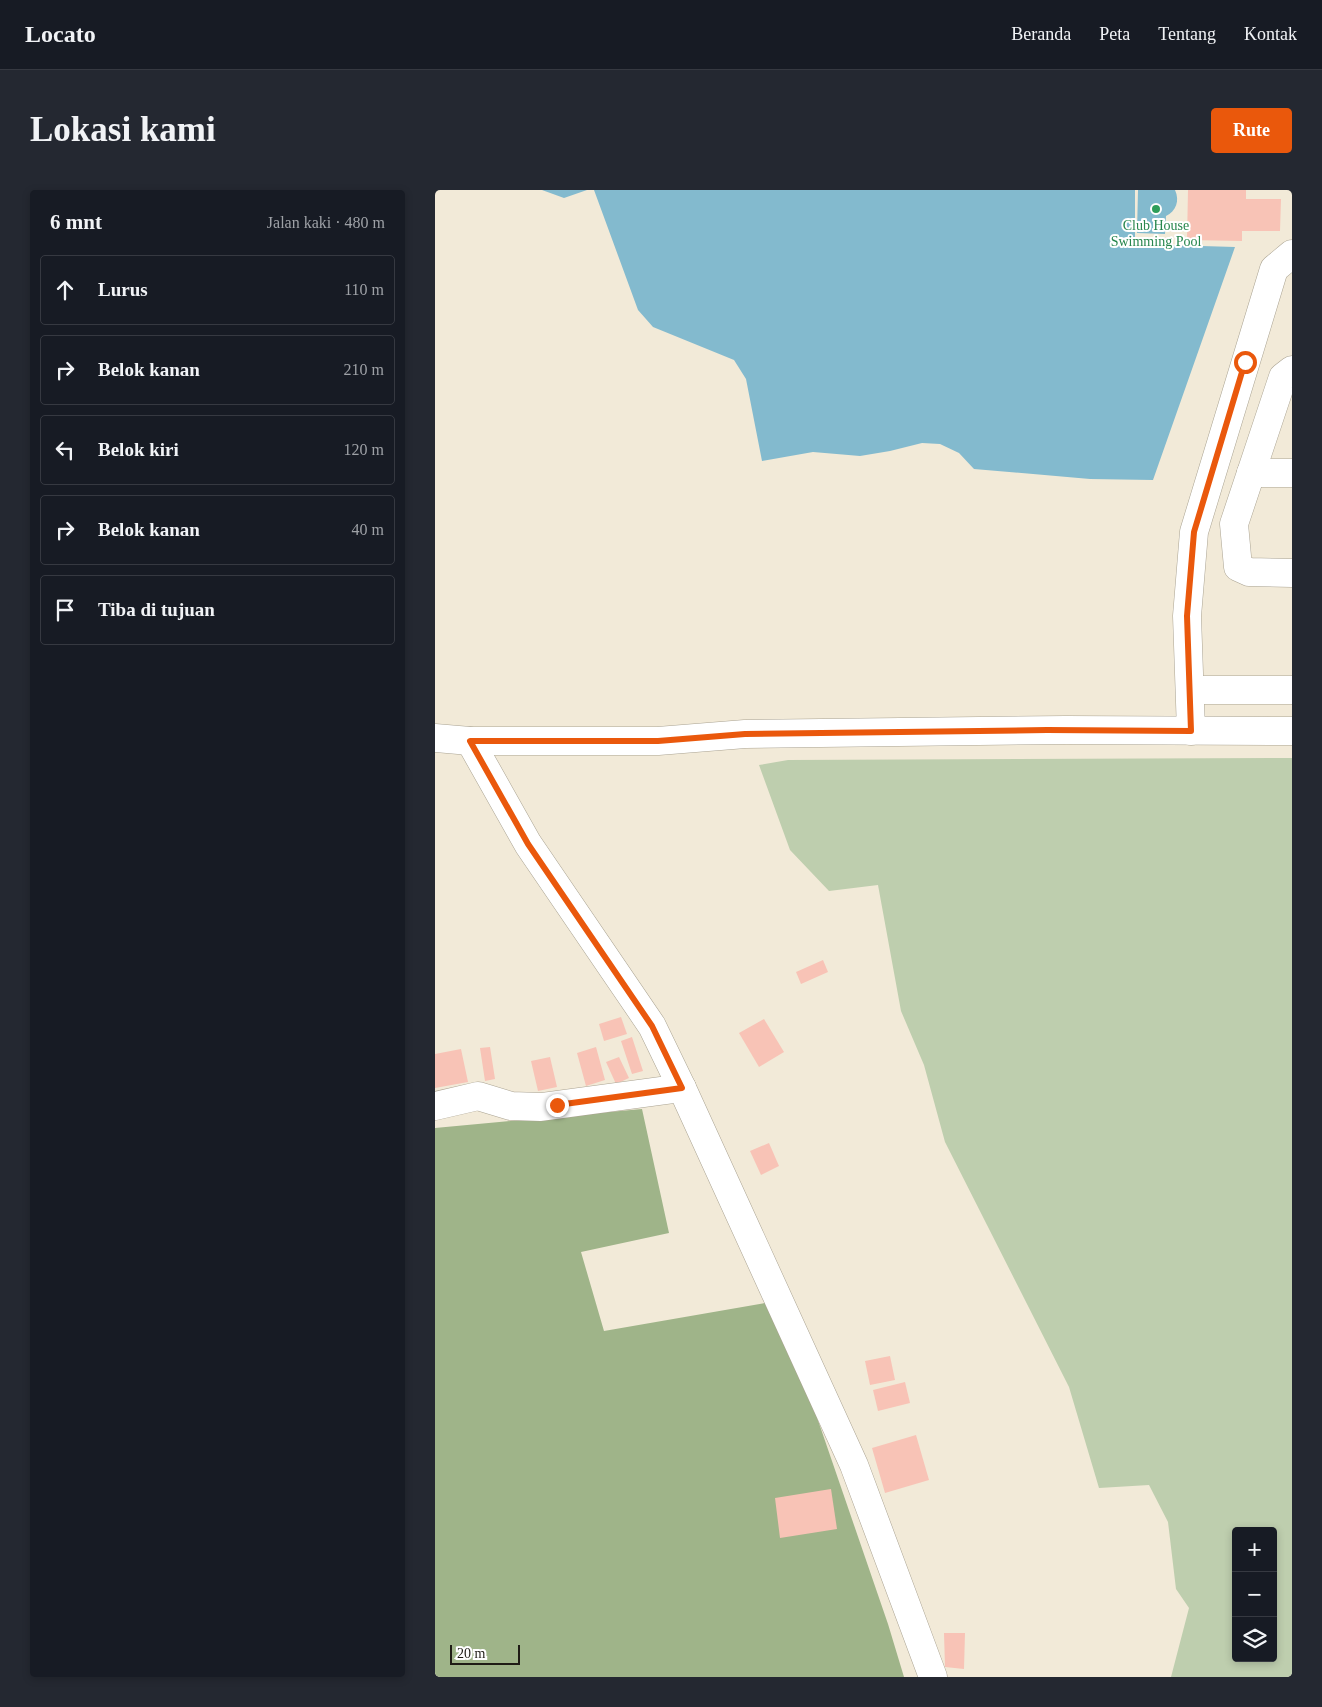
<!DOCTYPE html>
<html lang="id">
<meta charset="utf-8">
<style>
body{margin:0;font-family:"Times New Roman",serif;background:#242831;color:#f1f3f6}
.controls{position:absolute;right:15px;bottom:15px;display:grid;overflow:hidden;border-radius:5px;box-shadow:0 2px 8px #0003}
.controls button{width:45px;height:45px;display:grid;place-items:center;padding:0;border:0;border-bottom:1px solid #363941;background:#171b24;color:#f1f3f6;font:25px sans-serif}
.scale{position:absolute;left:15px;bottom:12px;width:70px;box-sizing:border-box;padding-left:5px;border:2px solid #1f1c16;border-top:0;font-size:14px;line-height:18px;white-space:nowrap;color:#1f1c16;-webkit-text-stroke:4px #fff;paint-order:stroke}
.stop{position:absolute;width:15px;height:15px;margin:-11px;border:4px solid #ea580c;border-radius:50%;background:#fff}
.stop.end{background:#ea580c;border-color:#fff;box-shadow:0 1px 5px #0008}
.list{margin:0;padding:0;list-style:none}
h2{display:flex;justify-content:space-between;align-items:center;height:65px;margin:0;padding:0 20px;font-size:21px}
h2 small{font-size:16px;font-weight:400;color:#9ea1a6}
.list li{display:grid;grid-template-columns:32px 1fr auto;gap:15px;align-items:center;box-sizing:border-box;height:70px;margin:0 10px 10px;padding:0 10px;border:1px solid #363941;border-radius:5px}
.list b{display:block;font-size:19px;white-space:nowrap}
.list em{font-size:16px;font-style:normal;color:#9ea1a6}
.icon{flex:none;width:28px;height:28px;fill:none;stroke:currentColor;stroke-width:2;stroke-linecap:round;stroke-linejoin:round}
.map{position:relative;flex:none;width:857px;height:1487px;overflow:hidden;border-radius:5px}
header{display:flex;align-items:center;gap:30px;box-sizing:border-box;height:70px;padding:0 25px;background:#171b24;border-bottom:1px solid #363941}
header strong{font-size:24px}
nav{display:flex;gap:28px;margin-inline-start:auto;font-size:18px}
.intro{display:flex;align-items:center;justify-content:space-between;box-sizing:border-box;height:120px;padding:0 30px}
h1{margin:0;font-size:35px}
.button{padding:12px 22px;border-radius:5px;background:#ea580c;color:#fff;font-size:18px;font-weight:700}
main{display:flex;gap:30px;padding:0 30px}
aside{flex:1;background:#171b24;border-radius:5px;box-shadow:0 2px 8px #0003}
.map>svg:first-child{display:block}
</style>
<header>
<strong>Locato</strong>
<nav><a>Beranda</a><a>Peta</a><a>Tentang</a><a>Kontak</a></nav>
</header>
<div class="intro"><h1>Lokasi kami</h1><a class="button">Rute</a></div>
<main>
<aside>
<h2>6 mnt<small>Jalan kaki · 480 m</small></h2>
<ul class="list">
<li><svg class="icon" aria-label="ahead" viewBox="0 0 24 24"><path d="M12 20V5M6 11l6-6 6 6"/></svg><div><b>Lurus</b></div><em>110 m</em></li>
<li><svg class="icon" aria-label="right" viewBox="0 0 24 24"><path d="M7 20v-9h11M14 6l5 5-5 5"/></svg><div><b>Belok kanan</b></div><em>210 m</em></li>
<li><svg class="icon" aria-label="left" viewBox="0 0 24 24"><path d="M17 20v-9H6M10 6l-5 5 5 5"/></svg><div><b>Belok kiri</b></div><em>120 m</em></li>
<li><svg class="icon" aria-label="right" viewBox="0 0 24 24"><path d="M7 20v-9h11M14 6l5 5-5 5"/></svg><div><b>Belok kanan</b></div><em>40 m</em></li>
<li><svg class="icon" aria-label="arrive" viewBox="0 0 24 24"><path d="M6 21V4h12l-3 4 3 4H6"/></svg><div><b>Tiba di tujuan</b></div></li>
</ul>
</aside>
<div class="map">
<svg width="857" height="1487" viewBox="0 0 857 1487">
<rect width="100%" height="100%" fill="#f2ead8"/>
<!-- green -->
<path fill="#beceae" fill-rule="evenodd" d="M857,568V1487H736L754,1418L741,1399L733,1332L714,1295L664,1298L634,1197L510,952L489,875L466,821L443,695L394,701L355,660L324,575L353,570ZM801,1341H838V1468H801Z"/>
<!-- forest -->
<polygon fill="#9fb489" points="207,919 234,1043 146,1062 169,1141 342,1111 453,1434 469,1487 0,1487 0,938"/>
<!-- water -->
<g fill="#83bace">
<polygon points="107,0 152,0 129,8"/>
<polygon points="159,0 700,0 700,54 800,57 718,290 655,289 539,279 524,263 505,254 487,253 455,261 425,266 378,262 327,271 311,189 299,170 218,137 203,120"/>
<path d="M703,0H740C745,11 741,21 731,26L730,44L702,43Z"/>
</g>
<!-- building -->
<g fill="#f8c3b6">
<polygon points="753,0 811,0 811,9 846,9 845,41 807,41 807,51 752,50"/>
<polygon points="388,770 393,782 366,794 361,782"/>
<polygon points="186,827 192,844 169,851 164,834"/>
<polygon points="329,829 349,862 324,877 304,843"/>
<polygon points="197,847 208,881 197,884 186,851"/>
<polygon points="55,857 60,889 50,891 45,858"/>
<polygon points="161,857 170,890 151,896 142,863"/>
<polygon points="26,859 33,892 0,898 0,864"/>
<polygon points="115,867 122,897 103,901 96,871"/>
<polygon points="184,867 194,888 181,894 171,872"/>
<polygon points="334,953 344,976 326,985 315,961"/>
<polygon points="455,1166 460,1190 435,1195 430,1171"/>
<polygon points="470,1192 475,1213 443,1221 438,1200"/>
<polygon points="481,1245 494,1290 450,1303 437,1258"/>
<polygon points="396,1299 402,1339 345,1348 340,1308"/>
<polygon points="509,1443 530,1443 529,1479 510,1477"/>
</g>
<g fill="none" stroke-linecap="round" stroke-linejoin="round">
<defs>
<g id="minor">
<polyline points="857,180 848,187 799,334 803,377 814,382 857,383"/>
<polyline points="816,283 857,283"/>
<polyline points="755,500 857,500"/>
<polyline points="756,541 752,426 759,342 839,79 857,64"/>
<polyline points="0,548 35,551 223,551 310,544 631,540 857,541"/>
<polyline points="35,551 93,654 217,836 247,898 419,1275 498,1487"/>
<polyline points="0,916 43,906 76,916 106,917 247,898"/>
</g>
</defs>
<!-- minor casing -->
<use href="#minor" stroke="#aaa392" stroke-width="29"/>
<!-- minor -->
<use href="#minor" stroke="#fff" stroke-width="28"/>
</g>
<g fill="none" stroke-linecap="round" stroke-linejoin="round">
<!-- route -->
<polyline stroke="#ea580c" stroke-width="6" points="122,915 247,898 217,836 93,654 35,551 223,551 310,544 612,540 756,541 752,426 759,342 810,172"/>
</g>
<!-- markers -->
<circle fill="#2e9e5b" stroke="#fff" stroke-width="2" cx="721" cy="19" r="5"/>
<g text-anchor="middle" dominant-baseline="central" stroke-width="4" stroke-linejoin="round" paint-order="stroke">
<!-- leisure labels -->
<g font-size="14" fill="#27864d" stroke="#fff">
<text x="721" y="35">Club House<tspan x="721" dy="16">Swimming Pool</tspan></text>
</g>
</g>
</svg>
<div class="controls">
<button>+</button>
<button>−</button>
<button><svg class="icon" aria-label="layers" viewBox="0 0 24 24"><path d="M12 4l9 5-9 5-9-5zM3 14l9 5 9-5"/></svg></button>
</div>
<div class="scale">20 m</div>
<div class="stop" style="left:810px;top:172px"></div>
<div class="stop end" style="left:122px;top:915px"></div>
</div>
</main>
